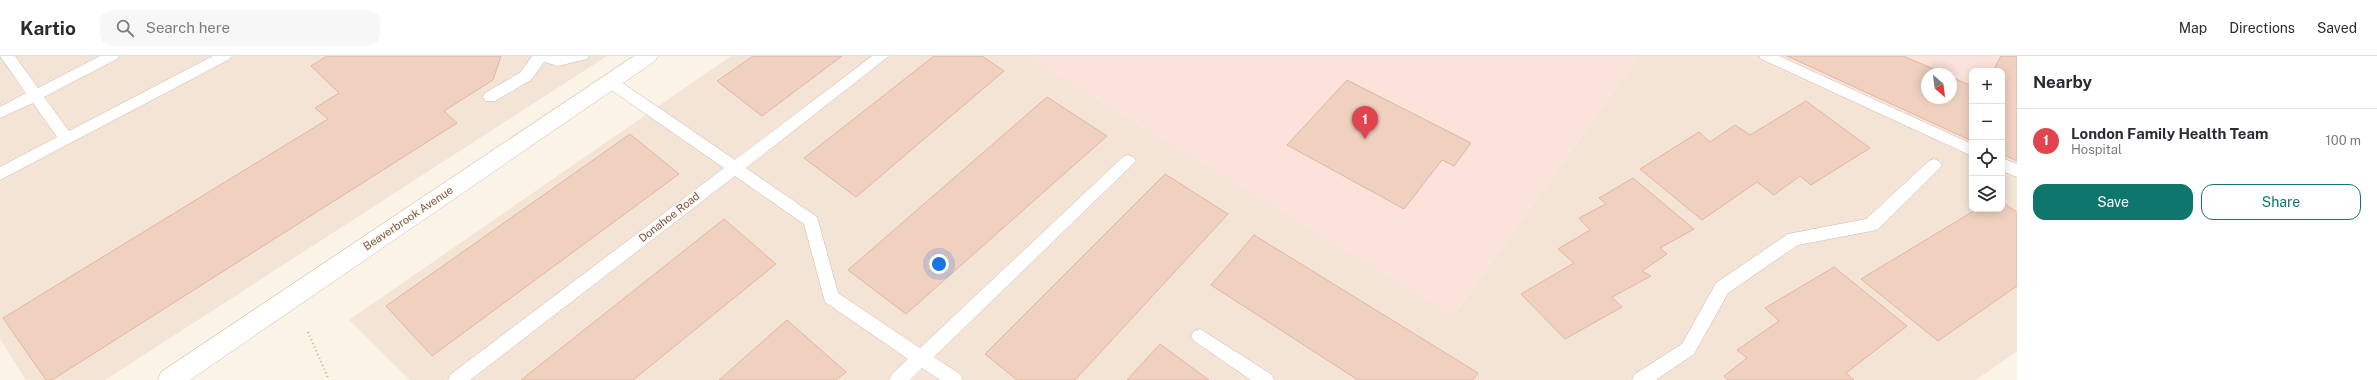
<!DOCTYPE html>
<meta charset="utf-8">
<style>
body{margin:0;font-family:"Public Sans",sans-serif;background:#f7f7f7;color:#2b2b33}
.controls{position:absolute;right:12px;top:12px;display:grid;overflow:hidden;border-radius:8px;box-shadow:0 2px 10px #0003}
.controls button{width:36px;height:36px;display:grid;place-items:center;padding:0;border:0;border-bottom:1px solid #e1e1e2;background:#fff;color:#2b2b33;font:20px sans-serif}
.compass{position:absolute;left:1921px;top:12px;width:36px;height:36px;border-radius:50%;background:#fff;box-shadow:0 2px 10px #0003;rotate:152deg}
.you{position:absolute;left:939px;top:208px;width:14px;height:14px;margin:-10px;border:3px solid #fff;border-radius:50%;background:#1a73e8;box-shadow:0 0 0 6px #1a73e833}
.badge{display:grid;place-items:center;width:26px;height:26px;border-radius:50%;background:#0f766e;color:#fff;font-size:13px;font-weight:700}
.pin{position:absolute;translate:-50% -33px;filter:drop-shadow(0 1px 2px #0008)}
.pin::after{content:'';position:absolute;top:21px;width:14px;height:12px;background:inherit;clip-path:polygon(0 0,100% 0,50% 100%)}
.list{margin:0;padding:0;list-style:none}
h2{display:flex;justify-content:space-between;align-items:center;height:52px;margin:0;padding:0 16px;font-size:17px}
h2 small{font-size:13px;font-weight:400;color:#7c7c81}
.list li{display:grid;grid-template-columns:26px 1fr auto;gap:12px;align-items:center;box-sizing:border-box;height:64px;padding:0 16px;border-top:1px solid #e1e1e2}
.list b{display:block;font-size:15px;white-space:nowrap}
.list p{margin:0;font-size:13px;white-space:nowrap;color:#7c7c81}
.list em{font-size:13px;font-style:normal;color:#7c7c81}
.actions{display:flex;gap:8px;padding:12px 16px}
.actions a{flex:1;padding:9px 0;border:1px solid #0f766e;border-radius:12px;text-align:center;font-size:14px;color:#0f766e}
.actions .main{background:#0f766e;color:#fff}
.icon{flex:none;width:22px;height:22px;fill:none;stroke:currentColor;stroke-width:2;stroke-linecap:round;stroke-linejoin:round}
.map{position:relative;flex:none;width:2017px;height:324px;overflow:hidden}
header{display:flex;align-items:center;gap:24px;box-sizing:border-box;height:56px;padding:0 20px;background:#fff;border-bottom:1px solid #e1e1e2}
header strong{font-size:19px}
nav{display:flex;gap:22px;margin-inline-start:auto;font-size:14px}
.search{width:280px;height:36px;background:#f7f7f7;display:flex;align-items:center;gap:10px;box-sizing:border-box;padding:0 14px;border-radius:12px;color:#7c7c81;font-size:15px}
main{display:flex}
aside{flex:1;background:#fff}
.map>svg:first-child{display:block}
</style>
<header>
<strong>Kartio</strong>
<div class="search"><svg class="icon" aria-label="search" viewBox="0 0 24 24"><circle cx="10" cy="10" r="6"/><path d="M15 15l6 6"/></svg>Search here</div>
<nav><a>Map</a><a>Directions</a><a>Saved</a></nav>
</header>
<main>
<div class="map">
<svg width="2017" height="324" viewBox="0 0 2017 324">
<rect width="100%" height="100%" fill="#fcf3e7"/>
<!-- residential -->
<g fill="#f3e4d6">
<polygon points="0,0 607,0 105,324 26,324 0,283"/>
<polygon points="731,0 1025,0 1453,260 1639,0 1747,0 1972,96 1972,153 2002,153 2002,109 2017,115 2017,295 1976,324 410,324 349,264"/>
</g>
<!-- commercial -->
<g fill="#fbe3db" fill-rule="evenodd">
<polygon points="1025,0 1639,0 1453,260"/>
<path d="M1747,0H2017V115L2002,109V15H1972V96ZM1927,18H1951V42H1927Z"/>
</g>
<!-- building -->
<g fill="#f0d1c0" stroke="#e2b6a1">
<polygon points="327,0 501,0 493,24 444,55 457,67 52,324 46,324 3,262 328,63 315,52 339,37 311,10"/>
<polygon points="753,0 842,0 762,60 717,25"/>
<polygon points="934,0 982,0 1004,15 856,141 804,102"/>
<polygon points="1787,0 1903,0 1945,18 1927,18 1927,42 1951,42 1951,21 1972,30 1972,85"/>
<polygon points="2001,0 2017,0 2017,105 2002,98 2002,15 1993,15"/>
<polygon points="1347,24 1471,87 1454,110 1442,104 1404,153 1287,89"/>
<polygon points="1047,41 1107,80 906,258 848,214"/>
<polygon points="1806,45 1870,92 1811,129 1800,120 1774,139 1757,126 1702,164 1640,113 1699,76 1710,86 1735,69 1750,79"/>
<polygon points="630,78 679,118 432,300 386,250"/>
<polygon points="1165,118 1228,158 1075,324 1017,324 985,298"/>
<polygon points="1633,122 1694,173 1660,192 1667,198 1642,215 1651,220 1612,241 1622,251 1565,283 1521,238 1574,207 1558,193 1590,174 1579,162 1606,148 1599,142"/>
<polygon points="2002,146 2017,156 2017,230 1938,285 1861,223 1977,153 2002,153"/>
<polygon points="724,163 776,208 633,324 521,324"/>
<polygon points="1254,179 1478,317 1473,324 1358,324 1211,229"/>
<polygon points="1834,211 1907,270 1846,317 1854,324 1728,324 1724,320 1747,302 1737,294 1779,265 1765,252"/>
<polygon points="787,264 846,316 836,324 719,324"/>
<polygon points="1160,288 1209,324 1127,324"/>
</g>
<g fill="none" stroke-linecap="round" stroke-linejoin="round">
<defs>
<g id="lane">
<polygon points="0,0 15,0 38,32 100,0 119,0 117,3 44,41 69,75 213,0 232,0 230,3 0,124 0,111 57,81 33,47 0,62 0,51 26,37"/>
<polygon points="532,0 589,0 587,3 558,10 544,6 531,24 495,45 485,45 483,41 485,37 521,16"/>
<polygon points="872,0 889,0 746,112 817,161 838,237 920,292 1123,101 1128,99 1133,101 1136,105 934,301 960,318 963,324 940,324 922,312 910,324 889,324 892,318 908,303 825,246 804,168 735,120 470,324 448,324 451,318 724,112 604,29 602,25 604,21 614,21 735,104"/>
<polygon points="1759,0 1779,0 1972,88 1972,100 1761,3"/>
<polygon points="2002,102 2017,108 2017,121 2002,115"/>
<polygon points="1934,103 1939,105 1942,109 1939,113 1877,174 1798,189 1728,237 1694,298 1656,324 1632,324 1635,318 1682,288 1716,227 1788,178 1866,163 1929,105"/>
<polygon points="1200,273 1271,318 1274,324 1251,324 1194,285 1191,280 1194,275"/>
</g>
<polygon id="secondary" points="634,0 658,0 655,5 190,324 158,324 161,316"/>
</defs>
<!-- lane casing -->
<use href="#lane" stroke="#cdbaae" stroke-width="1"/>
<!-- secondary casing -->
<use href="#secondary" stroke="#d2bcae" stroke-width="1"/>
<!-- path -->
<polyline stroke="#d5b4a3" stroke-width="2.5" stroke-dasharray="1 3" stroke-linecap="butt" points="308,276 329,324"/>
<!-- lane -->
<use href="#lane" fill="#fff" fill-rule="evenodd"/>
<!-- secondary -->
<use href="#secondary" fill="#fff" fill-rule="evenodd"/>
</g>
<g text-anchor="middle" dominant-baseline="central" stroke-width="3" stroke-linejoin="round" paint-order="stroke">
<!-- street labels -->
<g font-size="11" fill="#75594c" stroke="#fef7ee">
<text transform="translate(669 161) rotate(-38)">Donahoe Road</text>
<text transform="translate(408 162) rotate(-34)">Beaverbrook Avenue</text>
</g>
</g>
</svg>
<div class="controls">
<button>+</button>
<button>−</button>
<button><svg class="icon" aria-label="locate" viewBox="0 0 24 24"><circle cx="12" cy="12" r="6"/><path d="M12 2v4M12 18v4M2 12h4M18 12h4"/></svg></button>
<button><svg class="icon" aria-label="layers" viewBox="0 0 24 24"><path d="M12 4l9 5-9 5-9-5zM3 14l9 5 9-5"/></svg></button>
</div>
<svg class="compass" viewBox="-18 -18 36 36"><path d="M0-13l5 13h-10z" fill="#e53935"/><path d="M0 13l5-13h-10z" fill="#7c7c81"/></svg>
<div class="you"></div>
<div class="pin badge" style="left:1365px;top:83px;background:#e0444e">1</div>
</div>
<aside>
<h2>Nearby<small></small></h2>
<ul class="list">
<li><span class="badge" style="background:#e0444e">1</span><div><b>London Family Health Team</b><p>Hospital</p></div><em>100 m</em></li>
</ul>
<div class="actions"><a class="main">Save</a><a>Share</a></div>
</aside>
</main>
